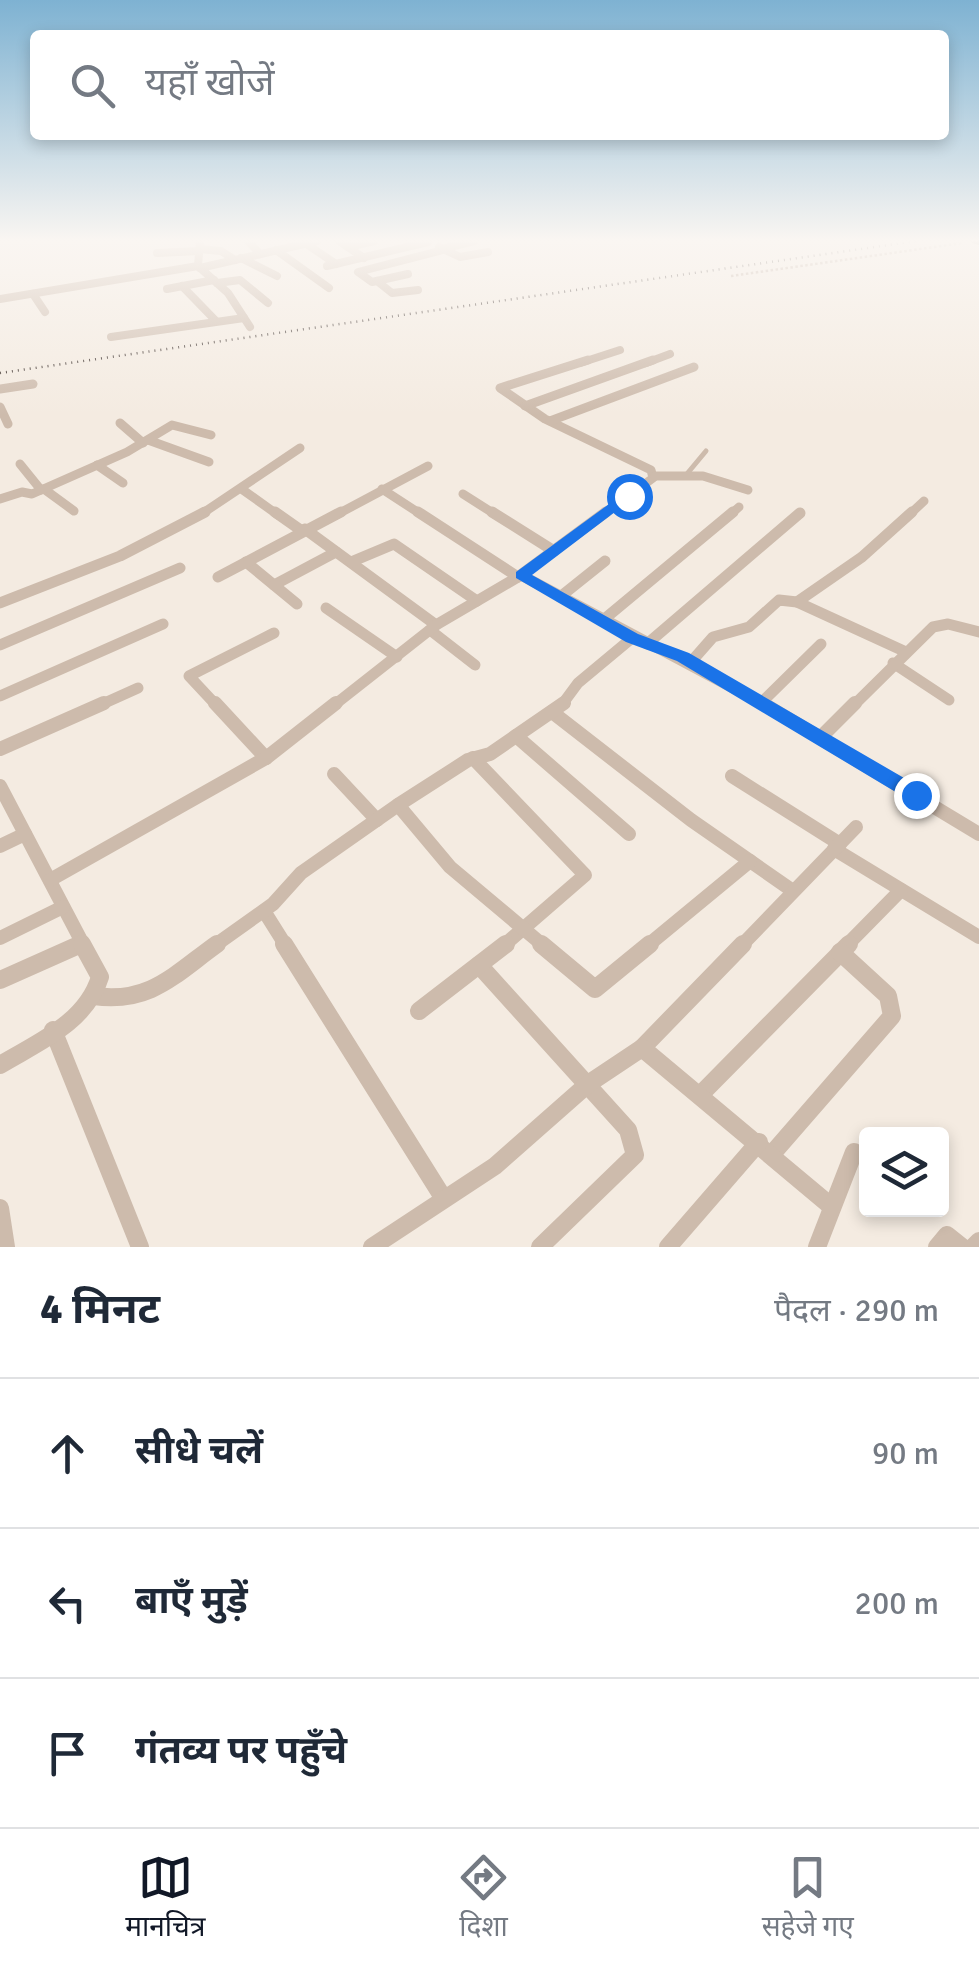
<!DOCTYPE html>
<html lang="hi">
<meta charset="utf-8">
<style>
body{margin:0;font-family:Signika,"Noto Sans Devanagari",sans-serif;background:#f2f2f3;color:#1f2937}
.controls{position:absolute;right:30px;bottom:30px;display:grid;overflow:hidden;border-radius:10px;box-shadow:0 5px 15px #0003}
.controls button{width:90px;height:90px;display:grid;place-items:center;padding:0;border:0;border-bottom:2px solid #e0e1e3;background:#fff;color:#1f2937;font:50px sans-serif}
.stop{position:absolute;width:30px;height:30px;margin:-22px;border:8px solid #1a73e8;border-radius:50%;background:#fff}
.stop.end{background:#1a73e8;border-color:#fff;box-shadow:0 2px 10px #0008}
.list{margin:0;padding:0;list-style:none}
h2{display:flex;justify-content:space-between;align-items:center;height:130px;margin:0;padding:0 40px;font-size:42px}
h2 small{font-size:32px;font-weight:400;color:#747a83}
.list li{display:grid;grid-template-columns:65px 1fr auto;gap:30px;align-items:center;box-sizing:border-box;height:150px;padding:0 40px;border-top:2px solid #e0e1e3}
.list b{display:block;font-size:38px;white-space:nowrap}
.list em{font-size:32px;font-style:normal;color:#747a83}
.icon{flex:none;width:55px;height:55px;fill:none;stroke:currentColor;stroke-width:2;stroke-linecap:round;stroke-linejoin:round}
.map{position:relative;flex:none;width:979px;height:1247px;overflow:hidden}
.search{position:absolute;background:#fff;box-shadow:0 5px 15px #0003;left:30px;right:30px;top:30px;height:110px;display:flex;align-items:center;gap:25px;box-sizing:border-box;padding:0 35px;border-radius:10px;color:#747a83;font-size:38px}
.sheet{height:580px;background:#fff}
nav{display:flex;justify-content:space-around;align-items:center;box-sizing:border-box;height:140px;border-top:2px solid #e0e1e3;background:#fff;font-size:28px;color:#747a83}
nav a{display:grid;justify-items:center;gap:5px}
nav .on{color:#111827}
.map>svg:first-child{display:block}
</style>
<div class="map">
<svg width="979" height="1247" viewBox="0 0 979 1247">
<rect width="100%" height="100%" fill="#f4ebe1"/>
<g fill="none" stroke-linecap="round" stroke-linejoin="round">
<!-- path -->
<polyline stroke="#b9a596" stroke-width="2.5" stroke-dasharray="2.5 2.5" stroke-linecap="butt" points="731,276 962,243"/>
<!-- lane -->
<polyline stroke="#cdbbac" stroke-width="5" points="686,475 706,451"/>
<!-- street-far4 -->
<g stroke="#cdbbac" stroke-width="8">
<polyline points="200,241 198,266 228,293 250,327"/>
<polyline points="248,241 260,254"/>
<polyline points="339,241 364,258"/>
<polyline points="305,243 336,264"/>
<polyline points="348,247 374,241"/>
<polyline points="439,247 460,257 488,252"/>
<polyline points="200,249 221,251 235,260"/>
<polyline points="442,249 474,241"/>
<polyline points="276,250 329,288"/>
<polyline points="157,253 199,251"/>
<polyline points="241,258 277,276"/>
<polyline points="327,266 428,242"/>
<polyline points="200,268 317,241"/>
<polyline points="408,274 372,282 358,272 443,250"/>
<polyline points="377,281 392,293 418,290"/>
<polyline points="217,283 240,280 268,303"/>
<polyline points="182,286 216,321"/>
<polyline points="167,289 214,280"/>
<polyline points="33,294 45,312"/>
<polyline points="0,299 198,266"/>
<polyline points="111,337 244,318"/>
<polyline points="580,363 620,350"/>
<polyline points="646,363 670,354"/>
</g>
<!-- street-far3 -->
<g stroke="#cdbbac" stroke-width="9">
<polyline points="588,360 500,388 545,419 651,470 653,478 603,515"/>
<polyline points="0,389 33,384"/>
<polyline points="525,406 653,360"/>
<polyline points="0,407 8,424"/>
<polyline points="550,421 694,367"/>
<polyline points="120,423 143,443"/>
<polyline points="148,440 209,462"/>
<polyline points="20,464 41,490"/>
<polyline points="97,465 123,483"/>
<polyline points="655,476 703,476 748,490"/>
<polyline points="44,489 74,511"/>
<polyline points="382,489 422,515"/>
<polyline points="243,490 278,515"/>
<polyline points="463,494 496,515"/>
<polyline points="0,499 22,492 32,494 127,452 172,425 211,435"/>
<polyline points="200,515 300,448"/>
<polyline points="336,515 428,466"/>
<polyline points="730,515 739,507"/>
<polyline points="909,515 924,501"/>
</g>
<!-- street-far2 -->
<g stroke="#cdbbac" stroke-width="11">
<polyline points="275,512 302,531"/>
<polyline points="418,512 518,577"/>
<polyline points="492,512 554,551"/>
<polyline points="305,529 436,625"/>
<polyline points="246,562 297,604"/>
<polyline points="351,562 394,544 477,601"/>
<polyline points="521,575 767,706"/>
<polyline points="218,577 341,512"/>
<polyline points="274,585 336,552"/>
<polyline points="560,597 605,561"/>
<polyline points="797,602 862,557 912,512"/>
<polyline points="0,603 120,556 205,512"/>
<polyline points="326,608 397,657"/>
<polyline points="602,621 733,512"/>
<polyline points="430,630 475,665"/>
<polyline points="647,644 800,513"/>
<polyline points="0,645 180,568"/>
<polyline points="691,662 713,637 749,627 779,600 797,602 906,652"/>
<polyline points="893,663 949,700"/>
<polyline points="0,696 163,624"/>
<polyline points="762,702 821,644"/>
<polyline points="98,706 138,688"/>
<polyline points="217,706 189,676 274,633"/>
<polyline points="333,706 436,625 518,577 606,512"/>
<polyline points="561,706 578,683 632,638"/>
<polyline points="853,706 933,627 948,624 979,632"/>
</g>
<!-- street-far1 -->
<g stroke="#cdbbac" stroke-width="14">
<polyline points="215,703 266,758"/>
<polyline points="762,703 979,834"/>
<polyline points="552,712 691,820 793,891"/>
<polyline points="516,736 629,834"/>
<polyline points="822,736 855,703"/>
<polyline points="0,749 104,703"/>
<polyline points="473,758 585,875 503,946"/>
<polyline points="334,774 377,820"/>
<polyline points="732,776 840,844"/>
<polyline points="0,786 84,946"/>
<polyline points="398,805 450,867 544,946"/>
<polyline points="0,846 25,834"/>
<polyline points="834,849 979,937"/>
<polyline points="50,880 266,758 336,703"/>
<polyline points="264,911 286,946"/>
<polyline points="0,938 63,907"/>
<polyline points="75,946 82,943"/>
<polyline points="214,946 273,904 301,873 398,805 468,760 490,754 564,703"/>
<polyline points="647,946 750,861"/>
<polyline points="741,946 856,827"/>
<polyline points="846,946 901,890"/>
</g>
<!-- street -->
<g stroke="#cdbbac" stroke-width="18">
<polyline points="284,944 444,1199"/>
<polyline points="541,944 595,989 650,944"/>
<polyline points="479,965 628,1130 635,1155 540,1247"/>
<polyline points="0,980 81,944"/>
<path d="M94,996C150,1004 175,974 217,944"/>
<polyline points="419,1011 506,944"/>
<polyline points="53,1030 140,1247"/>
<polyline points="642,1048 743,944"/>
<path d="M0,1065C38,1042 86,1023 100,977L82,944"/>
<polyline points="701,1094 849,944"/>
<polyline points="772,1154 892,1016 888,996 840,952"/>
<polyline points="0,1208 6,1247"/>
<polyline points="372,1247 495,1166 588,1084 642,1048 832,1207"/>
<polyline points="668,1247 759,1142"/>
<polyline points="817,1247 854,1152"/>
<polyline points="937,1247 947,1235 962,1247"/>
<polyline points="973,1247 979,1241"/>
</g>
<!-- primary -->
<polygon fill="#7d675c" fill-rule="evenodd" points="970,241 979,241 979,245 972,243"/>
<!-- rail -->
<polyline stroke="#3b302b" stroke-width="2.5" stroke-dasharray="1 5" stroke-linecap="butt" points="0,373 916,241"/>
</g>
<!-- sky -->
<linearGradient id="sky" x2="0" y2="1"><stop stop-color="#7eb2d2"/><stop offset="0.58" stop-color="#faf6f2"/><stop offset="1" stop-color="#faf6f2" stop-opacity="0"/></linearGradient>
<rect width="979" height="415" fill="url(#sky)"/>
<!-- route -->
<polygon fill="#1a73e8" points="624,493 636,496 532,575 638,634 689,653 923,789 923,800 909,800 677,661 626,642 516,578 516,572"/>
</svg>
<div class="controls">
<button><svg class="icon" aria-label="layers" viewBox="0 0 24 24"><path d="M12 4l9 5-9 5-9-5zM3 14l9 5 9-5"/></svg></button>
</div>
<div class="stop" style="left:629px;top:496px"></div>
<div class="stop end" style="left:916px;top:795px"></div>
<div class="search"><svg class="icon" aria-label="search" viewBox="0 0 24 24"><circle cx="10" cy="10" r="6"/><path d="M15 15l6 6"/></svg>यहाँ खोजें</div>
</div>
<section class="sheet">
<h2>4 मिनट<small>पैदल · 290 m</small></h2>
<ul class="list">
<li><svg class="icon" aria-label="ahead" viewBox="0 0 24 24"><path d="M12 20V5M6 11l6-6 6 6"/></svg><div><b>सीधे चलें</b></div><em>90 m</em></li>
<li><svg class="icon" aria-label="left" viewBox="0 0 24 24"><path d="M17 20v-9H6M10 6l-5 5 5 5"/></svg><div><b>बाएँ मुड़ें</b></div><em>200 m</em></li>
<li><svg class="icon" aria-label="arrive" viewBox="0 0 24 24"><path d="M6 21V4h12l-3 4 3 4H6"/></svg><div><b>गंतव्य पर पहुँचे</b></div></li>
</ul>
</section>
<nav>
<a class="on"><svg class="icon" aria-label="map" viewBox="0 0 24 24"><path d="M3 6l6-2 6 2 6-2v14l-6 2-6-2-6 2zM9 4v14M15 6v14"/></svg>मानचित्र</a>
<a><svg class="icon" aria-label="directions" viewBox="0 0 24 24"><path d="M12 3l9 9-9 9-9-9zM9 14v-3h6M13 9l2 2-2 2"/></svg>दिशा</a>
<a><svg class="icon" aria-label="saved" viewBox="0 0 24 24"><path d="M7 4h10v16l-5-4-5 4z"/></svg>सहेजे गए</a>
</nav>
